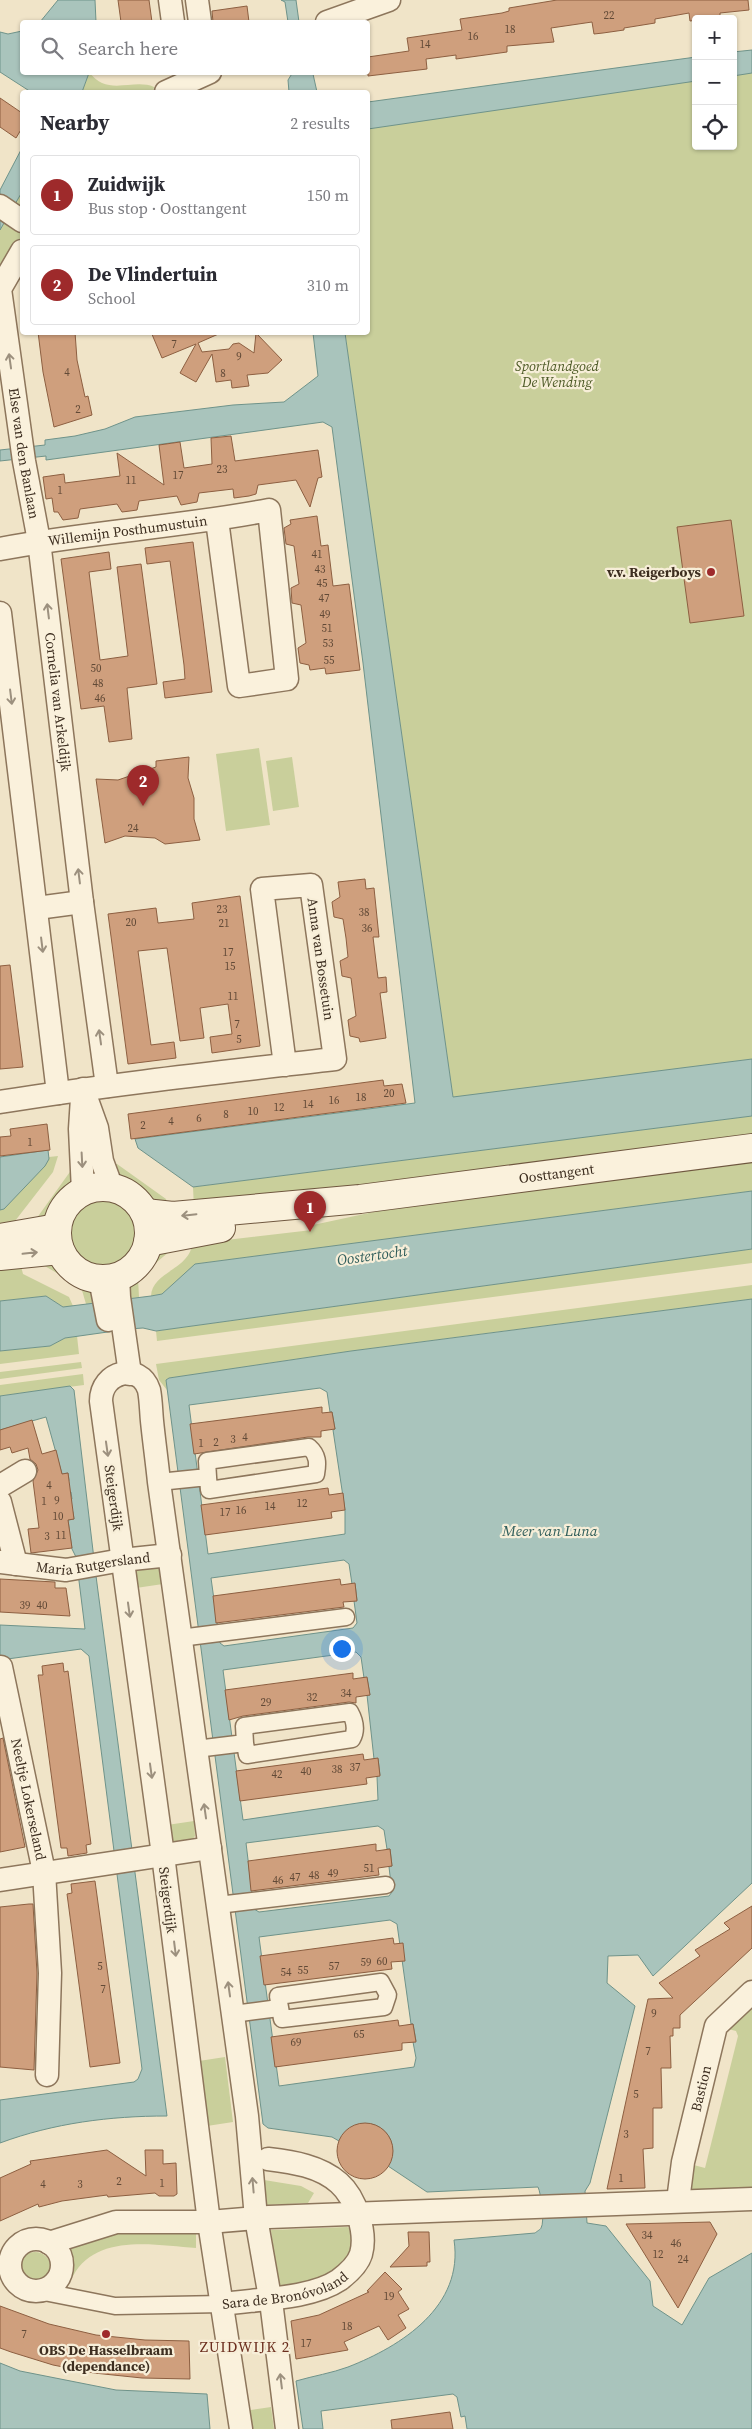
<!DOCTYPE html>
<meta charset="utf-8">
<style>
body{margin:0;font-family:"Source Serif 4",serif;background:#f2f2f3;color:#2b2b33}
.controls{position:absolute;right:15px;top:15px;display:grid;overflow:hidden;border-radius:5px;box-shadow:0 1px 4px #0004}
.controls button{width:45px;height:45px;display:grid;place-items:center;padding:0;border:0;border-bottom:1px solid #e1e1e2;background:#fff;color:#2b2b33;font:25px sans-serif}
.you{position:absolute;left:341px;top:1648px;width:18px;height:18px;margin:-12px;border:4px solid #fff;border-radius:50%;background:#1a73e8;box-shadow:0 0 0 8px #1a73e833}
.badge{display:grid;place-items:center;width:32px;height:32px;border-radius:50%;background:#9e2a2b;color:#fff;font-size:16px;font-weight:700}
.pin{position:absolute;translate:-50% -41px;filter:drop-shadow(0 1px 2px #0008)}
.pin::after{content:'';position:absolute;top:26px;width:18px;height:15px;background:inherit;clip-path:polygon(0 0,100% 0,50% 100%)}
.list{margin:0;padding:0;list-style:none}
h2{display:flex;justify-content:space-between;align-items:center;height:65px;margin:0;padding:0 20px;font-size:21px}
h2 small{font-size:16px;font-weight:400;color:#7c7c81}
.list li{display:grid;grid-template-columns:32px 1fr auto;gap:15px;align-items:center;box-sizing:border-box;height:80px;margin:0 10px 10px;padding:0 10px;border:1px solid #e1e1e2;border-radius:5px}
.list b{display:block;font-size:19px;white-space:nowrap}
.list p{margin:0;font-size:16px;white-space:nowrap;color:#7c7c81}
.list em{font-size:16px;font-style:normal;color:#7c7c81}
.icon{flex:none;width:28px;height:28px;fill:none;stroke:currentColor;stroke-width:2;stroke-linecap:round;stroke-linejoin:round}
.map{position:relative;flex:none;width:752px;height:2429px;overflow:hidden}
.search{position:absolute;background:#fff;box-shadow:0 1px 4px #0004;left:20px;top:20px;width:350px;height:55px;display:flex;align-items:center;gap:12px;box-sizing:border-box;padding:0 18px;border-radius:5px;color:#7c7c81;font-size:19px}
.panel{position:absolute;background:#fff;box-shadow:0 1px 4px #0004;left:20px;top:90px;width:350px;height:245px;border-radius:5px}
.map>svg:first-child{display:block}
</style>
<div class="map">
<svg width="752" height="2429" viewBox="0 0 752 2429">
<rect width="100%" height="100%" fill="#f0e4c8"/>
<!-- green -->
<g fill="#c9cf9b">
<polygon points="752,65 752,1059 453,1098 345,333 368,332 368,120 696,73 696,146 733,146 733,68"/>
<path d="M89,73C93,76 97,81 102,83C118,90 138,80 154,87L153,92H82Z"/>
<polygon points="22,192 22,237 0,275 0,230"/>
<polygon points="259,748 270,825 226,831 216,754"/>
<polygon points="292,757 299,807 273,811 266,761"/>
<polygon points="752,1116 752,1135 194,1209 193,1187"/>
<polygon points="58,1156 53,1172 15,1221 0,1223 0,1210 4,1209 49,1157"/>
<path d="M752,1160V1191L196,1264L162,1294L151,1296C152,1272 190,1269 192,1244L312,1230L313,1225L406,1205Z"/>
<path d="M111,1164H117L166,1199L168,1208C142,1202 122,1190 111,1164Z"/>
<polygon points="72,1169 72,1190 48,1219 34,1222"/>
<circle cx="103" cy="1232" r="33"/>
<polygon points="752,1249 752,1263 157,1341 156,1331"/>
<polygon points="156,1250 170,1251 138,1278 139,1297 127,1299 127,1286"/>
<polygon points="20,1262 23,1274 69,1297 73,1306 63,1307 46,1296 0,1301 0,1263"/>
<polygon points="57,1263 93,1291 98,1303 86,1304 81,1287 43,1265"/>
<polygon points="752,1285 752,1299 366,1349 169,1378 166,1380 167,1390 159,1380 156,1364"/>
<polygon points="77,1336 79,1354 0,1364 0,1351 50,1346 65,1338"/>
<polygon points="81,1362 82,1368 0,1379 0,1372"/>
<polygon points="83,1374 84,1385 0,1396 0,1385"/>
<polygon points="141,1565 160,1567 163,1584 136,1588 134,1571"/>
<polygon points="194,1821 195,1836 192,1840 174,1843 170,1839 167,1825"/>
<polygon points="752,2003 752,2189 687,2190 690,2164 705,2168 738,2036 736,2031 724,2028"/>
<polygon points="225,2057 233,2122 207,2126 199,2061"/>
<polygon points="264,2180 301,2186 314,2193 308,2203 267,2205"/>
<polygon points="347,2227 354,2230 349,2267 279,2294 271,2230"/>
<path d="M189,2230L196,2234V2248C155,2245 96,2233 73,2276C68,2272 66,2267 66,2260C66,2247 92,2233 104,2232C132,2229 161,2231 189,2230Z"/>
<circle cx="35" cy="2268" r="16"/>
<polygon points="271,2407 274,2429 247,2429 244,2411"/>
</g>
<!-- water -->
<g fill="#a9c4bc" stroke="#6f938a" fill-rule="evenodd">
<polygon points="58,0 95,0 96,22 40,22"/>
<polygon points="281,0 296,0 299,22 288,22 285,2"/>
<polygon points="22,31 22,72 89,73 82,92 31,92 0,72 0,32 8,34"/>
<polygon points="752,50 752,73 733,76 733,52"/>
<polygon points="696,57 696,81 368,129 368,102"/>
<polygon points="293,72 313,74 317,92 289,92 288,80"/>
<polygon points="22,148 22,192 0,230 0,190"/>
<polygon points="313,333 345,333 453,1097 752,1059 752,1116 193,1187 138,1148 135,1139 415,1103 363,663 332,427 323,422 46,460 46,456 0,461 0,450 45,445 45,440 75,436 105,429 135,417 233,405 284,402 318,376"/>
<polygon points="48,1150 49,1159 45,1166 4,1209 0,1210 0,1157"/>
<polygon points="752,1191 752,1249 156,1331 143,1328 129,1329 65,1338 50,1346 0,1351 0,1301 46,1296 63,1307 151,1296 162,1294 195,1264"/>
<path d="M752,1299V1883L653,1976L638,1955L608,1956L607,1983L635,2006L590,2183L585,2191L587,2223L606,2226L650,2281L653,2306L682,2325L709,2278L752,2253V2429H467L465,2416L461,2417L457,2397L453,2394L321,2411L323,2429H303L296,2381C313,2376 332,2373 348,2367C402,2346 464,2306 454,2240L535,2233C536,2232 541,2229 541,2228C545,2222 541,2193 538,2187L427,2192L388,2166C407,2130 359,2105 339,2141L332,2137L268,2128L263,2124L166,1380L169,1378L351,1351ZM320,1388L327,1392L330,1412H332L335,1429L333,1430L345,1510V1534L208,1554L189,1405ZM344,1560L349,1564L352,1584H355L357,1600L354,1601L357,1623L353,1628L224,1646L220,1643L211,1578ZM356,1652L361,1657L364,1678H367L370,1695H367L374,1759H378L380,1775L377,1776L378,1800L243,1820L223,1670ZM378,1826L384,1830L387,1849H390L392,1866L389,1867L392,1892L389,1896L259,1912L254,1909L246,1843ZM390,1920L397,1924L411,2024H413L416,2041L413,2042L416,2058L414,2067L279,2086L259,1937Z"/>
<path d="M70,1386L74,1390L96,1576L167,2116C110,2116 54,2123 0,2143V2100L134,2082L138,2079L142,2069L89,1656L81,1649L0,1660V1625L85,1629L76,1557L72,1549L68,1520L74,1519L73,1512L66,1501L72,1499L71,1492L65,1493L69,1480L68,1473L62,1474L46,1417L0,1430V1396Z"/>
<polygon points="0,2363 20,2371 116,2390 207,2394 210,2429 0,2429"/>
</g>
<!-- building -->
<g fill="#cf9f7d" stroke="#8d5f41">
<polygon points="118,0 149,0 152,22 121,22"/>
<polygon points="557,0 748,0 749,10 720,13 720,17 690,21 689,13 655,19 655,23 624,28 624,30 603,33 594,34 592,22 551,28 554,42 507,46 507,52 456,59 456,55 426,59 427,69 368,76 368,57 409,51 407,38 462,30 460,19 502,13 509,11 509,8"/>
<polygon points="247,6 249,22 213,22 212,11"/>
<polygon points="0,98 22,113 22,128 16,138 0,127"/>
<polygon points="38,332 75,332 77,360 85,397 88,396 92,415 54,427 43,372"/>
<polygon points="151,332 223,332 198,343 202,352 229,349 233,344 239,343 254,353 256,333 282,360 268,373 247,375 249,386 232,388 231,380 216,382 212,354 196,382 180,373 196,344 162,358"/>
<polygon points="231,436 235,461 318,450 322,477 318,478 310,507 296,480 258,485 256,494 249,496 234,498 233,489 199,493 197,502 181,505 177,496 139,501 137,510 130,511 122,512 117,504 80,509 78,518 63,520 58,512 54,512 52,498 46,499 43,477 64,474 65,483 120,476 117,453 164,485 159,445 180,442 184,468 212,464 211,438"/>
<polygon points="317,516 321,546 328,545 333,586 349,584 360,670 326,674 325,668 310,670 309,665 300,663 298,648 306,643 301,605 292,603 291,588 299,584 294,546 286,544 284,528 291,524 290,520"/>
<polygon points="731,520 744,616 690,623 677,527"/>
<polygon points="193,542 212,692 165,698 163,682 185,679 184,665 170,561 147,564 145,548"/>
<polygon points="109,552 111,569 89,572 100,660 128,656 117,567 141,564 157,684 127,688 132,739 109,742 104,706 81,709 61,559"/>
<polygon points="189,757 188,778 194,798 194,819 200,840 165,844 155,838 125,836 105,843 96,779 118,780 156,767 156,761"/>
<polygon points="365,879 366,889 374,888 379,937 373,937 378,978 386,977 387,992 380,993 386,1038 360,1042 359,1038 350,1036 348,1020 356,1016 351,978 342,976 341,968 340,961 348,957 346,938 343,919 334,917 332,902 340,897 338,882"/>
<polygon points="240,896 260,1046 212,1053 210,1037 232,1034 228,1004 200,1008 204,1038 180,1041 167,948 138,951 151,1045 174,1042 176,1058 128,1064 108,914 156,908 158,923 194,919 192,903"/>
<polygon points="10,965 23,1067 0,1069 0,966"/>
<polygon points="383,1080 384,1086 402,1084 406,1103 131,1139 128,1114"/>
<polygon points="47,1124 50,1150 0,1156 0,1137 11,1136 10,1129"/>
<polygon points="322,1407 322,1413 332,1412 335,1429 321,1431 321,1437 308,1437 194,1454 190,1424"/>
<polygon points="32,1420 42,1454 56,1450 62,1474 68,1473 74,1519 68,1520 72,1548 31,1553 28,1529 39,1528 33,1481 38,1470 36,1464 30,1459 28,1448 12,1453 10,1447 0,1450 0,1430"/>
<polygon points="328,1488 329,1495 343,1493 345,1510 331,1512 332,1518 205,1535 201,1505"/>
<polygon points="0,1579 55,1582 55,1588 66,1588 70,1616 0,1612"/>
<polygon points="340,1579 341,1585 355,1583 357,1601 343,1602 344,1607 216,1623 213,1596"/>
<polygon points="63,1663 64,1672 68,1671 91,1844 86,1845 87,1853 68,1856 67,1848 61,1848 38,1675 43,1675 42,1666"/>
<polygon points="353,1673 353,1679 367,1677 370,1695 356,1697 356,1703 349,1702 243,1716 229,1720 225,1690"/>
<polygon points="3,1738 25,1847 0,1852 0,1739"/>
<polygon points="363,1754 364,1760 378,1758 380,1776 366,1778 367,1784 240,1801 236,1771"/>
<polygon points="376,1844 376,1851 390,1849 392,1866 378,1868 379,1875 251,1891 248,1861"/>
<polygon points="95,1881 120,2063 90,2067 67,1894 72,1893 71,1884"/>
<polygon points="29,1904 33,1904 37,1973 34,2070 0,2067 0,1907"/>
<polygon points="752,1906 752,1948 680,2015 680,2028 673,2028 673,2036 670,2036 671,2068 661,2068 662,2108 653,2108 653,2148 643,2149 645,2188 607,2189 648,1999 673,1998 659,1983 700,1956 695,1950 730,1929 724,1923"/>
<polygon points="393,1938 394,1944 403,1943 405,1961 391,1962 392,1969 264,1985 260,1956"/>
<polygon points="398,2020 399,2026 413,2024 416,2042 402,2043 402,2050 275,2067 271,2037"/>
<circle cx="365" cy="2151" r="28"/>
<polygon points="107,2150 146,2176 145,2150 163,2150 163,2164 176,2163 177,2194 174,2196 159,2196 155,2193 108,2197 107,2195 62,2201 39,2207 38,2204 0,2221 0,2178 31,2164 30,2161"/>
<polygon points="710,2222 717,2234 678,2308 626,2224"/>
<polygon points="408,2232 429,2232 430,2262 427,2262 427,2266 390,2267 409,2246"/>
<polygon points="385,2272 402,2289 398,2292 409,2309 398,2315 406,2328 388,2340 379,2326 344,2342 348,2350 296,2359 291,2321 319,2315 369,2292 367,2291"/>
<polygon points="0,2306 49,2324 96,2335 145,2340 189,2341 190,2379 142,2378 94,2373 53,2365 11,2352 0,2348"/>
<polygon points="450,2412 453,2429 392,2429 391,2420"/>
</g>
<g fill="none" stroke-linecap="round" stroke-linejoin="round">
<defs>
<g id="pedestrian">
<path d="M159,1482L208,1477L209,1490L316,1474C318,1463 318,1455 309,1447L207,1461L208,1477"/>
<polyline points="180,1638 346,1617"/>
<path d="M196,1749L245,1743L247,1755L352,1739C357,1730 355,1721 350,1712L244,1726L245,1743"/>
<polyline points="218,1905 386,1885"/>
<polygon points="381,1982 388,1995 384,2007 282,2019 278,1996"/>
<polyline points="233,2014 279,2008"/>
<polyline points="39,2291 115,2306 223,2304"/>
</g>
<g id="minor">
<polyline points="170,0 173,22"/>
<polyline points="197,0 200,22"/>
<polyline points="327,22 389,0"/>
<polyline points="166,92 210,72"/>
<polyline points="0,206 22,221"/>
<path id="s1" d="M22,251L0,289L24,461L39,541L82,902L107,1086"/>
<path id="s2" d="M0,549C89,532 180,527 269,510L287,679L239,686L217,520"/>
<polyline points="0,613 58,1093"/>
<polyline points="37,908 82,902"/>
<polyline points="83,1089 97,1128 102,1161 112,1188"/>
<polyline points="82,1098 80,1129 83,1191"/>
<path d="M0,1102C111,1084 223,1072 335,1059L311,885L262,889L285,1065"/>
<polyline points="118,1276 119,1297 130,1374"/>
<polyline points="100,1279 108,1320"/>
<polyline points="0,1486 25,1471"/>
<polyline points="0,1502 16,1564"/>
<path id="s3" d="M0,1562L66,1570L122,1560L170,1555"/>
<path id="s4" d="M1,1667L44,1872L50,1973L47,2075"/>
<polyline points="0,1880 210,1848"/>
<path id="s5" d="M678,2201L683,2162L716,2026L752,1992"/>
<circle cx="36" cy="2265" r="26"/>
<polyline points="49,2243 116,2222 209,2222 269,2217 752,2199"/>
<path id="s6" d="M223,2304C257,2299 311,2299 339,2280C347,2274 358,2264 361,2254C367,2233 356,2198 339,2183C320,2166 293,2162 268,2159"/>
<path d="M241,2429L209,2222L163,1855L101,1401C101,1371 140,1362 149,1390C151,1400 151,1411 152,1421C154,1441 157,1462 159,1482L247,2116L256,2218L272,2309L287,2429"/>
</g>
<g id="secondary">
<circle cx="103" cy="1233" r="46"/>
<path id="s7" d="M145,1213L173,1216L360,1199L752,1148"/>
<polyline points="0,1238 57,1228"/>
<polyline points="148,1242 221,1228"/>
<polyline points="0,1256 60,1250"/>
</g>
</defs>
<!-- pedestrian casing -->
<use href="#pedestrian" stroke="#8d765c" stroke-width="19"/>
<!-- minor casing -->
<use href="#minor" stroke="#8d765c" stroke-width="25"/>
<!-- secondary casing -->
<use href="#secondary" stroke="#6f573f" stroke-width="30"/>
<!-- pedestrian -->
<use href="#pedestrian" stroke="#faf1dc" stroke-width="16"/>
<!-- minor -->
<use href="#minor" stroke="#faf1dc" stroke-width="22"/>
<!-- secondary -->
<use href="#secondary" stroke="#faf1dc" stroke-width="28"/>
</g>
<!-- one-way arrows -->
<defs><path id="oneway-shaft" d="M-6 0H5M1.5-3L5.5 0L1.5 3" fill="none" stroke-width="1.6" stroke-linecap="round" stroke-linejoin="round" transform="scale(1.25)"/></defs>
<g stroke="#9c907e">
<use href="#oneway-shaft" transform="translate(10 361) rotate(-98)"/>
<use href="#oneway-shaft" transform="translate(48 611) rotate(-97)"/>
<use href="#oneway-shaft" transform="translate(11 697) rotate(83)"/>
<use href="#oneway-shaft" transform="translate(79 876) rotate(-97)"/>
<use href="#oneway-shaft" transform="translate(42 945) rotate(83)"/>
<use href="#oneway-shaft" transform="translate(100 1037) rotate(-98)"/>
<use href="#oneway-shaft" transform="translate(82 1160) rotate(87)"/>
<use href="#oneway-shaft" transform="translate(189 1215) rotate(174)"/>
<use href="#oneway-shaft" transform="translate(30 1253) rotate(-6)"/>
<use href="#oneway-shaft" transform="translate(107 1449) rotate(82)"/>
<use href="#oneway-shaft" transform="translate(129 1610) rotate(82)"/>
<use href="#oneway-shaft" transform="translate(151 1771) rotate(82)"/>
<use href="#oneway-shaft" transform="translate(205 1811) rotate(-98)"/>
<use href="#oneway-shaft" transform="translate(175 1949) rotate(83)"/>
<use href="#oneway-shaft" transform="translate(229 1989) rotate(-98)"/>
<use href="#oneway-shaft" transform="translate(253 2185) rotate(-95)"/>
<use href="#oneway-shaft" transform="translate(281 2381) rotate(-97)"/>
</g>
<!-- markers -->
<g fill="#9e2a2b" stroke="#f7eed8" stroke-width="2">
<circle cx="711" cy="572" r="5"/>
<circle cx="106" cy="2334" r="5"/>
</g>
<g text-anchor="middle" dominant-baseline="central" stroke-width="4.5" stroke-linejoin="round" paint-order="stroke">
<!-- number labels -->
<g font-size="11" fill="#624a37">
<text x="609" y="15">22</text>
<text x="510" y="29">18</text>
<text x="473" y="36">16</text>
<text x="425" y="44">14</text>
<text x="174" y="344">7</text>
<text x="239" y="356">9</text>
<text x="67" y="372">4</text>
<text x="223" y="373">8</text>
<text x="78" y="409">2</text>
<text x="222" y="469">23</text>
<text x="178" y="475">17</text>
<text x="131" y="480">11</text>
<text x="60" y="490">1</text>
<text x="317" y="554">41</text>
<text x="320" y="569">43</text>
<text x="322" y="583">45</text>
<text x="324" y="598">47</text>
<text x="325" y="614">49</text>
<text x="327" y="628">51</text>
<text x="328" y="643">53</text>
<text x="329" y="660">55</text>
<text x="96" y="668">50</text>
<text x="98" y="683">48</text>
<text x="100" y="698">46</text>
<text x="133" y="828">24</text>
<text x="222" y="909">23</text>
<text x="364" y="912">38</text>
<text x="131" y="922">20</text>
<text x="224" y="923">21</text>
<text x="367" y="928">36</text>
<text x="228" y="952">17</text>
<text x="230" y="966">15</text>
<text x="233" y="996">11</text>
<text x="237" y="1024">7</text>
<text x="239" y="1039">5</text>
<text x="389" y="1093">20</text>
<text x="361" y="1097">18</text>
<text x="334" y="1100">16</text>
<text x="308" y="1104">14</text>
<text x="279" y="1107">12</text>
<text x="253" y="1111">10</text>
<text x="226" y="1114">8</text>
<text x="199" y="1118">6</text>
<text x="171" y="1121">4</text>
<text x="143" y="1125">2</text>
<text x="30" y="1142">1</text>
<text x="245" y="1437">4</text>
<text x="233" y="1439">3</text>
<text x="216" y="1442">2</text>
<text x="201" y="1443">1</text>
<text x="49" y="1485">4</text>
<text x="57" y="1500">9</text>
<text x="44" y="1501">1</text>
<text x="302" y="1503">12</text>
<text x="270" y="1506">14</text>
<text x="241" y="1510">16</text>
<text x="225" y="1512">17</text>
<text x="58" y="1516">10</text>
<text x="61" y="1535">11</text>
<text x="47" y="1536">3</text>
<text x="25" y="1605">39</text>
<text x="42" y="1605">40</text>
<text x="346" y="1693">34</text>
<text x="312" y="1697">32</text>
<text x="266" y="1702">29</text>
<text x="355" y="1767">37</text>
<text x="337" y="1769">38</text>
<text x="306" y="1771">40</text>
<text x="277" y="1774">42</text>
<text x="369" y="1868">51</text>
<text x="333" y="1873">49</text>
<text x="314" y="1875">48</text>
<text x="295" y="1877">47</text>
<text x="278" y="1880">46</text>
<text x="382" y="1961">60</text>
<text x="366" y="1962">59</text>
<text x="100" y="1966">5</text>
<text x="334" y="1966">57</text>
<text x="303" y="1970">55</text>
<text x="286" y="1972">54</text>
<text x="103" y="1989">7</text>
<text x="654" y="2013">9</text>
<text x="359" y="2034">65</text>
<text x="296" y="2042">69</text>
<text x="648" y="2051">7</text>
<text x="636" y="2094">5</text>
<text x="626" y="2134">3</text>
<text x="621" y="2178">1</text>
<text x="119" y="2181">2</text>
<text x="162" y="2183">1</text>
<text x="43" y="2184">4</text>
<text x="80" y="2184">3</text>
<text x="647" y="2235">34</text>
<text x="676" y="2243">46</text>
<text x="658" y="2254">12</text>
<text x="683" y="2259">24</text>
<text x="389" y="2296">19</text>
<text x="347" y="2326">18</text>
<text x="24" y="2334">7</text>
<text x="306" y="2343">17</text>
</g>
<!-- park labels -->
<g font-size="14" font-style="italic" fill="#4d5a26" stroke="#f7eed8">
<text x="557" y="366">Sportlandgoed<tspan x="557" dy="16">De Wending</tspan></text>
</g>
<!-- street labels -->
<g font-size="14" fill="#3d2e20" stroke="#f7eed8">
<text stroke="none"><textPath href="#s1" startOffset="210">Else van den Banlaan</textPath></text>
<text stroke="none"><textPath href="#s2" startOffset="129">Willemijn Posthumustuin</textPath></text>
<text stroke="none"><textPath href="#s1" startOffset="461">Cornelia van Arkeldijk</textPath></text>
<text transform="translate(321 959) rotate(82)">Anna van Bossetuin</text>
<text stroke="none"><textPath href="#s7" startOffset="414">Oosttangent</textPath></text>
<text transform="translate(114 1498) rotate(82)">Steigerdijk</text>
<text stroke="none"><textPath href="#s3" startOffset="94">Maria Rutgersland</textPath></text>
<text stroke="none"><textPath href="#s4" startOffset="135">Neeltje Lokerseland</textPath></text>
<text transform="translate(168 1900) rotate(83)">Steigerdijk</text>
<text stroke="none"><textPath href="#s5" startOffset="115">Bastion</textPath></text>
<text stroke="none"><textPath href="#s6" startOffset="64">Sara de Bronóvoland</textPath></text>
</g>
<!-- poi labels -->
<g font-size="14" font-weight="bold" fill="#3d2e20" stroke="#f7eed8" text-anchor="end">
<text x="701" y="572">v.v. Reigerboys</text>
<text x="106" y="2350" text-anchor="middle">OBS De Hasselbraam<tspan x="106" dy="16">(dependance)</tspan></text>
</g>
<!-- water labels -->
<g font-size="15" font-style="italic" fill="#2f5d5a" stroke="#f7eed8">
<text transform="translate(372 1255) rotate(-8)">Oostertocht</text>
<text x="550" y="1530">Meer van Luna</text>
</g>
<!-- neighbourhood labels -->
<g font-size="15" letter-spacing="1" fill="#6b2e1e" stroke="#f7eed8">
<text x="245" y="2346">ZUIDWIJK 2</text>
</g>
</g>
</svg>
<div class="controls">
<button>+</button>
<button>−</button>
<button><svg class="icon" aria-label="locate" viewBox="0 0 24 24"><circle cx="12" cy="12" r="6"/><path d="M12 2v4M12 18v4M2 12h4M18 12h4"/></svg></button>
</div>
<div class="you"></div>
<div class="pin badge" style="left:310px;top:1232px">1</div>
<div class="pin badge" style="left:143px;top:806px">2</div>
<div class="search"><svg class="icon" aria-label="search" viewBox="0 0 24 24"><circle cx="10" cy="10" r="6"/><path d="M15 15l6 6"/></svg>Search here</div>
<section class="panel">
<h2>Nearby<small>2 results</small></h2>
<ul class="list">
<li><span class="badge">1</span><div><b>Zuidwijk</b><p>Bus stop · Oosttangent</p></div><em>150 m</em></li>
<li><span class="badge">2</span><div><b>De Vlindertuin</b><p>School</p></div><em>310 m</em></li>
</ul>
</section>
</div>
